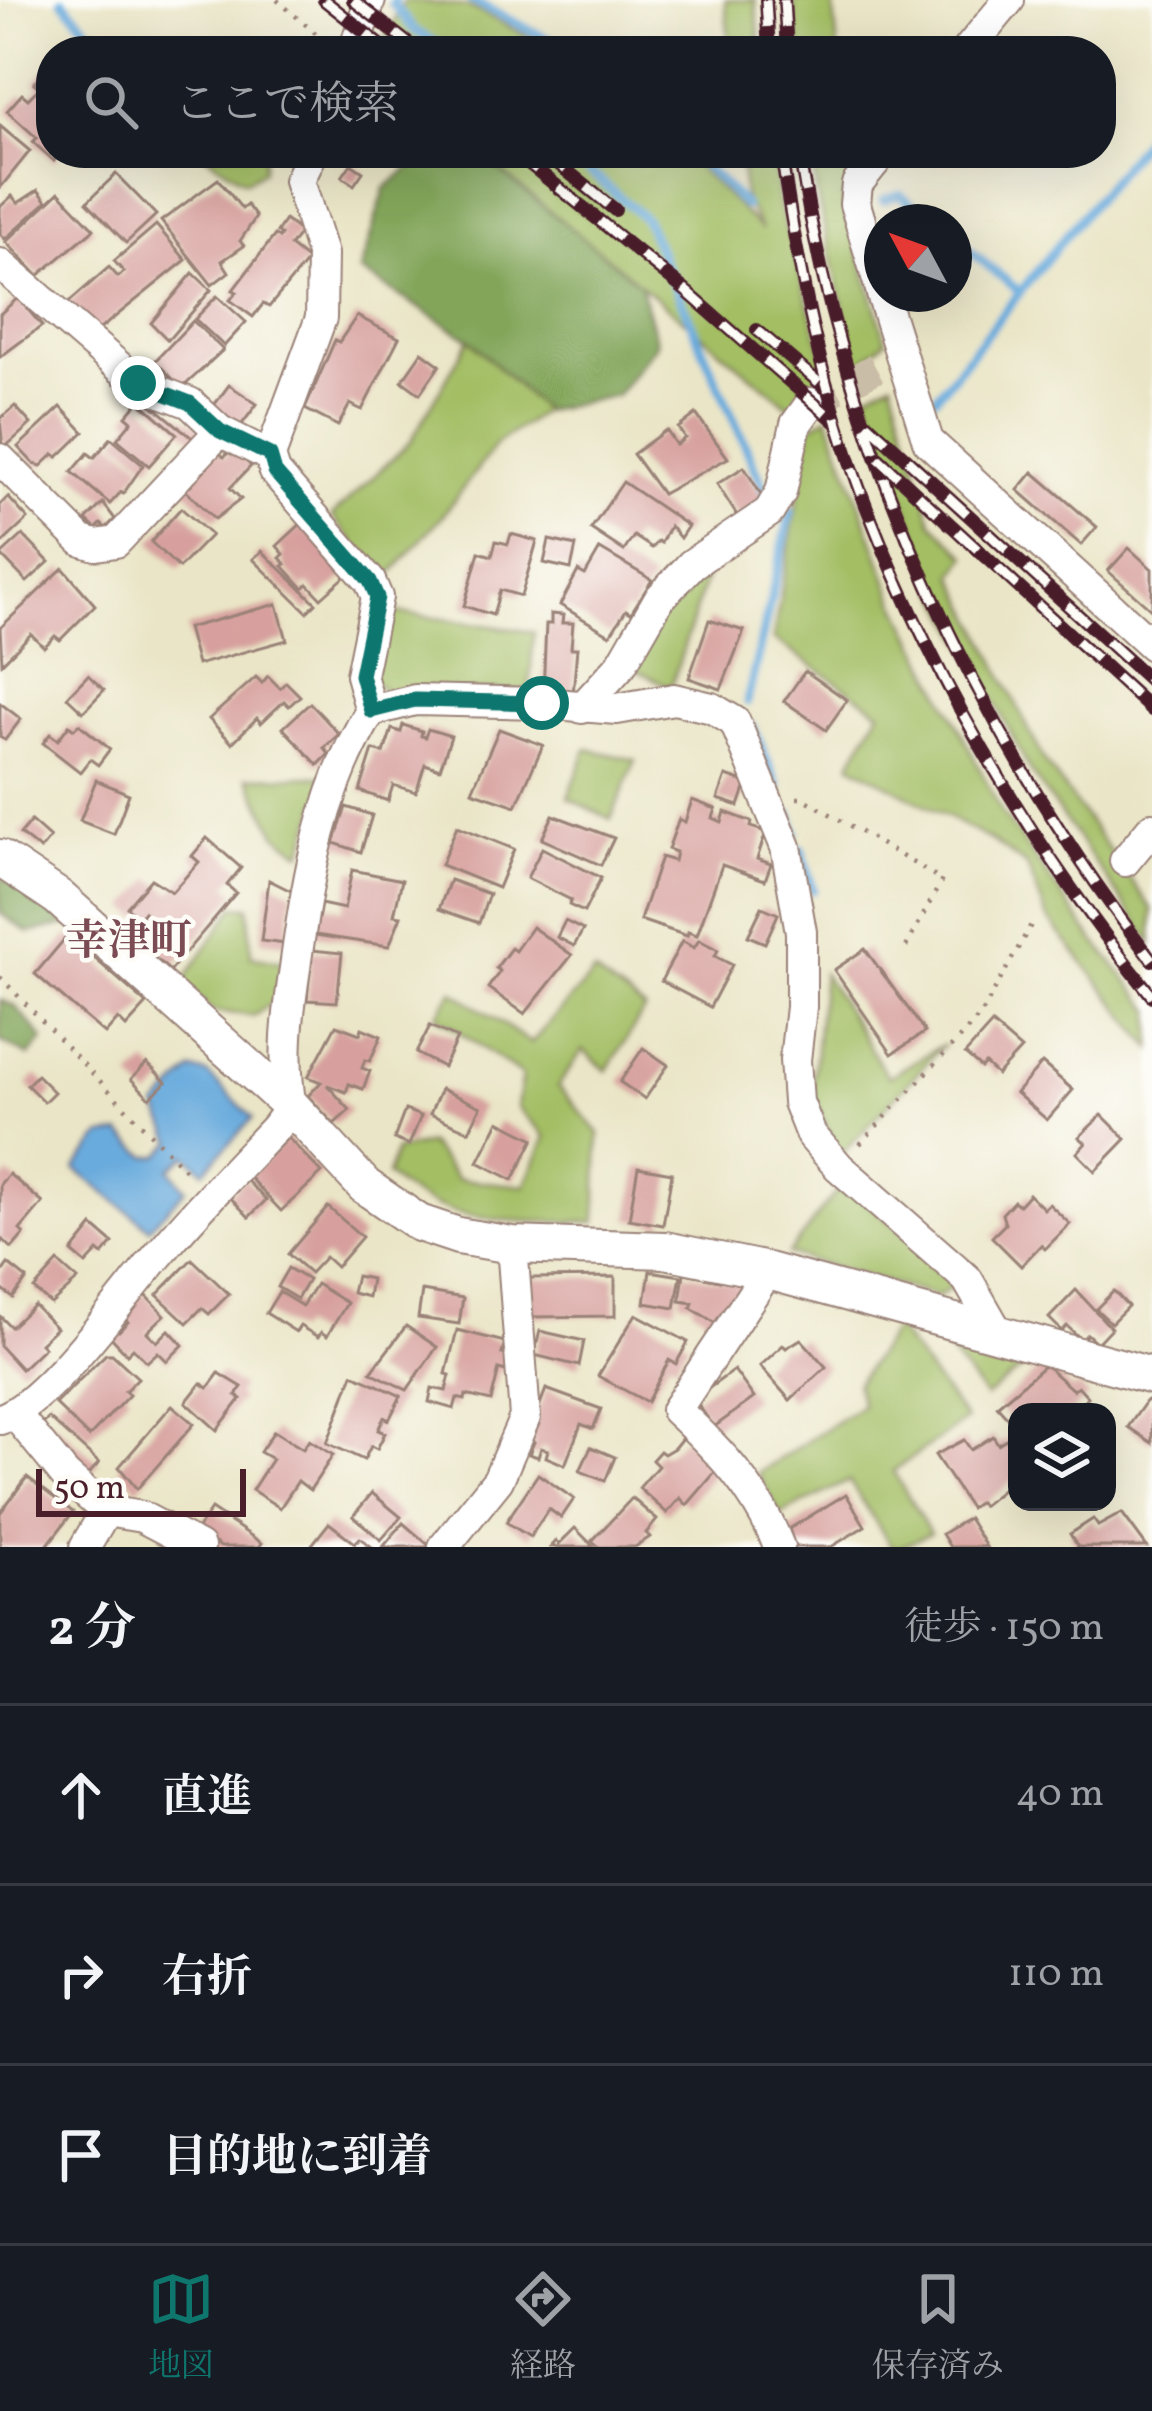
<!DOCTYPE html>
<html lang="ja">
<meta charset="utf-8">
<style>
body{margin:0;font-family:Vollkorn,"Noto Serif JP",serif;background:#242831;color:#f1f3f6}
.controls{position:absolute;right:36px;bottom:36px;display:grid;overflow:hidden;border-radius:24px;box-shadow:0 12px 48px #0002}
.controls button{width:108px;height:108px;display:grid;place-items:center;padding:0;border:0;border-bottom:3px solid #363941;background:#171b24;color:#f1f3f6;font:60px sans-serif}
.compass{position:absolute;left:864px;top:204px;width:108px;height:108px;border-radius:50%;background:#171b24;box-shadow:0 12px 48px #0002;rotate:311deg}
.scale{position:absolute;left:36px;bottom:30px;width:210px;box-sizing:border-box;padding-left:12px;border:6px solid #4a1f2b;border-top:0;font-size:33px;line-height:42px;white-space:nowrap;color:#4a1f2b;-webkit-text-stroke:9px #fdfcf7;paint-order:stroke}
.stop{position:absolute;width:36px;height:36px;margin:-27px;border:9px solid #0f766e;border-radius:50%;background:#fff}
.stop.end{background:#0f766e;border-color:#fff;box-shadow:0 3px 12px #0008}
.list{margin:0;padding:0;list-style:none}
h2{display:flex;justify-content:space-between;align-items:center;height:156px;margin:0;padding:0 48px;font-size:51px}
h2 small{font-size:39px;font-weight:400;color:#9ea1a6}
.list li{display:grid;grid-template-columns:78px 1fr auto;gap:36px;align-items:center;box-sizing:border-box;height:180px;padding:0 48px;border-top:3px solid #363941}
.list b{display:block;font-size:45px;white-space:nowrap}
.list em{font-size:39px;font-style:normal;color:#9ea1a6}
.icon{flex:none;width:66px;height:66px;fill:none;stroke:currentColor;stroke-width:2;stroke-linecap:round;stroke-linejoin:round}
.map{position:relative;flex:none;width:1152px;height:1547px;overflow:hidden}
.search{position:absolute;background:#171b24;box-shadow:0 12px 48px #0002;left:36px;right:36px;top:36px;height:132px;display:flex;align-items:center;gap:30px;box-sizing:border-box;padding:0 42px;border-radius:48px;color:#9ea1a6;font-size:45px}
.sheet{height:696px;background:#171b24}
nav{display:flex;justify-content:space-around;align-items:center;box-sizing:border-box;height:168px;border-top:3px solid #363941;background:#171b24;font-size:33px;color:#9ea1a6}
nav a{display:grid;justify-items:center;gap:6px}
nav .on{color:#0f766e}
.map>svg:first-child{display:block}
</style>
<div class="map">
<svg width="1152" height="1547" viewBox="0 0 1152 1547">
<rect width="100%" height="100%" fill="#fdfcf7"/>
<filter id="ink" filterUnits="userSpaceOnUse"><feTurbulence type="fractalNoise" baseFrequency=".00833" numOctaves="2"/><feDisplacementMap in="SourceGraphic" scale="24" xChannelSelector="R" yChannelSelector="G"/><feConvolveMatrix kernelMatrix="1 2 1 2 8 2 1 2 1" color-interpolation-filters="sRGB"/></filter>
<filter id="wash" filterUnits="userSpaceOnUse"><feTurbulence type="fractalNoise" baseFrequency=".004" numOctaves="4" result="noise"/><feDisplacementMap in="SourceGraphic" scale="48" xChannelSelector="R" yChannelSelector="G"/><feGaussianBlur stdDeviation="2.7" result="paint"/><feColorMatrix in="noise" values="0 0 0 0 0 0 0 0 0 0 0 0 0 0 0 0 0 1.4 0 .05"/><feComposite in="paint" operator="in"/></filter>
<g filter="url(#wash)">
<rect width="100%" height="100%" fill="#eae5c6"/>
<!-- green -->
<g fill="#a3be64" stroke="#766e48" stroke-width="3">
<polygon points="405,0 470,7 558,51 378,51"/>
<polygon points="725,0 755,0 761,51 730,51"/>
<polygon points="793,0 833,0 838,51 800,51"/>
<polygon points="202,153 264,153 263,171 245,181"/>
<polygon points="478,153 683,153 762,230 744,199 740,153 773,153 779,206 830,376 809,383 794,410"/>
<polygon points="812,153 858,153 865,159 842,196 886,340 857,367 817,196"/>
<polygon points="469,339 544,411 497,443 443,515 384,582 332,516 411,441"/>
<polygon points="892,381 932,522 967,556 954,575 1043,759 1152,909 1152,943 1030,771 936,587 866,394"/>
<polygon points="828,416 895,600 1002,813 1093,939 1152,1010 1152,1049 1047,917 1027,866 992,841 850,764 880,711 773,639 810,427"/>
<polygon points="708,571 671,687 635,669 662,612"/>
<polygon points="387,611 534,632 529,690 387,693 371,680"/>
<polygon points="587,749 636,760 611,819 568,798"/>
<polygon points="327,776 302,853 276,834 248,777"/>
<polygon points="249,906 251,956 283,962 276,999 254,1016 213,1011 182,983 234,907"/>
<path d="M594,973L645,1009L607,1071L583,1050L558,1086L599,1133L596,1222C526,1220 442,1229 387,1175L396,1150L429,1144L457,1179L525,1186L546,1137L517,1107L522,1075L436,1016L453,991L531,1043Z"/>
<polygon points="823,973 888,1077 944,1044 840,1156 812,1092"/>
<polygon points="844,1182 958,1282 938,1297 788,1254"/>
<polygon points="930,1327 1039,1356 985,1397"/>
<polygon points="895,1328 966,1420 893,1471 930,1533 901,1547 892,1547 849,1481 780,1515 758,1473 862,1405 856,1384"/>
</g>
<!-- forest -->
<g fill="#82a55a" stroke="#666242" stroke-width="3">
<polygon points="428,153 478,153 640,284 657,343 617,395 544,411 469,339 360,271 385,188"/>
<polygon points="0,875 67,925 29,933 0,913"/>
<polygon points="0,1000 15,1006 44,1040 29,1056 0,1041"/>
</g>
<!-- water -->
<polygon fill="#69abdd" stroke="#5a6584" stroke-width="3" points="192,1070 208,1074 253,1118 204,1171 186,1155 170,1169 186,1189 149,1228 75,1169 101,1136 121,1134 147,1156 159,1156 173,1142 157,1107"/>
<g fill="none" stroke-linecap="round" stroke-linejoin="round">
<!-- stream -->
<g stroke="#69abdd" stroke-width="9">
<polyline points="62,0 108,51"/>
<polyline points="395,0 392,3 414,30 449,51"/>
<polyline points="470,0 572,51"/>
<polyline points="568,153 645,219 766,492"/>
<polyline points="691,153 745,206"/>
<polyline points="883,200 900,194 934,222"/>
<polyline points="954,238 1020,292 1152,130"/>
<polyline points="936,397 1020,292"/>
<polyline points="747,702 791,511"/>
<polyline points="753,727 778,787"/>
<polyline points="790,814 796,833"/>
<polyline points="801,849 813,890"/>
</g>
</g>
<g id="blocks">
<!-- building -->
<g fill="#d7a09e">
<polygon points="51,64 51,153 60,153 54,161 33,142 37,138 7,111 22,94 28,99 39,88 34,83"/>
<polygon points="0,126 30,151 0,188"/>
<polygon points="351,164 363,172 354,185 342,177"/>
<polygon points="116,174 156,215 126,243 87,202"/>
<polygon points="218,179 242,209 247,205 256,217 240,241 244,246 222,261 229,272 212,285 161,221"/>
<polygon points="38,190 47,201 5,239 0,234 0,207 12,196 18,203"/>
<polygon points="59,192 94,229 38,276 6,242"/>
<polygon points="285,220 301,232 290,246 308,260 269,307 263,304 253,317 230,300 237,292 233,290 275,235 279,238 281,235 277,232"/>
<polygon points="156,225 186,260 95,333 68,303 109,267 118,277 124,272 114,261"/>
<polygon points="193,273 211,290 168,340 151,323"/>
<polygon points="217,296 246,322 224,346 195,319"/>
<polygon points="18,298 42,326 0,357 0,314"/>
<polygon points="357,316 399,338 362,410 350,404 338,426 305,409 335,340 339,342"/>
<polygon points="193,321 223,350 182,388 155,361"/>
<polygon points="422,352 440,365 420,394 402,381"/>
<polygon points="229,385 257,404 240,427 212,408"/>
<polygon points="149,396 206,430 196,441 146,400"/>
<polygon points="139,401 177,434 149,466 117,439 132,421 126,416"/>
<polygon points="15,406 31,424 3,449 0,419"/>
<polygon points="61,407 84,432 58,457 54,454 41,466 34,464 18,447"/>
<polygon points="696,414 728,458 662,494 633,454 666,430 676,445 685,438 678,428"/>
<polygon points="111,438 143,465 123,494 121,492 110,504 72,472 88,453 94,458"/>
<polygon points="233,448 251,466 230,488 241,499 215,519 183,488 215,449 224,457"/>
<polygon points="744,467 765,501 738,517 717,484"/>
<polygon points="1033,472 1097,527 1081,545 1018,490"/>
<polygon points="623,482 688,526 680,538 670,526 661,543 658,541 652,548 634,536 624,551 591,529"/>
<polygon points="8,497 28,519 0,545 0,505"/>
<polygon points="103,503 115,519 106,528 101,524 96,529 86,520"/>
<polygon points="181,508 211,535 179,568 151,542"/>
<polygon points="303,522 349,573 321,598 308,584 303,588 283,566 286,564 280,558 284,554 277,546"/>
<polygon points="511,534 537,541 521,596 500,590 493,615 464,606 479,552 492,556 496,541 508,544"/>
<polygon points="23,535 49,562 27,582 1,555"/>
<polygon points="549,540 576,546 571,569 544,563"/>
<polygon points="1129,548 1152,569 1152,610 1108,571"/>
<polygon points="600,549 652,580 631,613 626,610 610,635 560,605 578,571 585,575"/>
<polygon points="262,551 316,603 307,612 253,559"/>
<polygon points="63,568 95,605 60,640 55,636 44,647 31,634 2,663 0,628"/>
<polygon points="277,604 287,640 197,665 187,628"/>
<polygon points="551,614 563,615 562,623 573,623 571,648 577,648 573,695 543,693 546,624 551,624"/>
<polygon points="709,620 744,631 721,689 689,678"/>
<polygon points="805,671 847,700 826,730 784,701"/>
<polygon points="88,675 104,690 83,712 67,697"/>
<polygon points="268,676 280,688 286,682 300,696 289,706 284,701 261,723 257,718 232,743 209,719 256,677 262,683"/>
<polygon points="0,703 21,719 5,740 0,737"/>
<polygon points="310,703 339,734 324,748 329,754 318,765 283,728"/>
<polygon points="79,724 110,749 98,765 90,759 80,772 43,743 50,734 58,740 69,725 74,729"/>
<polygon points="403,725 422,731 421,736 425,737 428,729 451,736 440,769 425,764 416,792 393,785 388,801 360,791 373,750 384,753 392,729 401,732"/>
<polygon points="499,729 543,745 516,806 472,791"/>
<polygon points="726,776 747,783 739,806 718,799"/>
<polygon points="96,780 129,794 114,834 80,821"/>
<polygon points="692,800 716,809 713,818 722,822 725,812 752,822 751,827 766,832 757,859 771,864 765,880 722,865 697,935 688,932 687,936 640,920 661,857 674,861 676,852 668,849 679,819 685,822"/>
<polygon points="346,807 372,815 361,852 334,843"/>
<polygon points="553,815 614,838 601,865 542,839"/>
<polygon points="31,821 50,838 40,850 20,834"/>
<polygon points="457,826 514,849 498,888 441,865"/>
<polygon points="207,838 241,868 227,885 236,893 170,971 129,936 147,916 144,912 139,918 127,907 151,879 172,892 199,862 192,856"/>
<polygon points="542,848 601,878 584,912 569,905 571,900 527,878"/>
<polygon points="352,870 402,880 394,915 401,916 389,946 315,935 321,904 344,909"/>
<polygon points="269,880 293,892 286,944 261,941"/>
<polygon points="450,880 489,894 479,923 439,909"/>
<polygon points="762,907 778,914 765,943 748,936"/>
<polygon points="565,921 583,930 574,946 557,937"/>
<polygon points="532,927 572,955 525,1014 488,988 500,971 496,968 511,948 515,951"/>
<polygon points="68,935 147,1004 126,1027 118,1019 105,1034 35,974"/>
<polygon points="699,940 718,950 715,956 732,965 710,1007 661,981 682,941 694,948"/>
<polygon points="865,949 925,1032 892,1054 834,970"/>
<polygon points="312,950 342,953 337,1002 307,1000"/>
<polygon points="992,1024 1021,1049 997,1075 985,1064 981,1068 965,1054"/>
<polygon points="336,1025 360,1034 362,1028 381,1036 370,1061 365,1060 362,1068 370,1071 363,1089 349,1084 346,1092 327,1085 350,1110 334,1124 308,1096 321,1082 308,1077"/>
<polygon points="430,1026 457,1038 443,1067 416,1053"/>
<polygon points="643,1048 668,1065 645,1099 620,1082"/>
<polygon points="147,1063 166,1082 150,1098 131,1079"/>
<polygon points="1042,1063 1073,1090 1047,1120 1016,1093"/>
<polygon points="37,1075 54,1092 44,1102 27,1085"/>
<polygon points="441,1089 481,1107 469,1131 430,1114"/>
<polygon points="405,1110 421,1116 409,1145 394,1139"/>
<polygon points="1102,1115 1126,1139 1095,1171 1077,1153 1086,1143 1079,1137"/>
<polygon points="499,1121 534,1139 513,1180 478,1162"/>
<polygon points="288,1138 322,1173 281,1211 248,1176"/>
<polygon points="638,1167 672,1173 663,1225 629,1219"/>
<polygon points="9,1174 43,1203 20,1230 24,1234 12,1248 3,1240 0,1244 0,1184"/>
<polygon points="245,1179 266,1200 249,1217 228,1195"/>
<polygon points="1029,1194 1044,1209 1049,1204 1070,1224 1045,1249 1041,1245 1021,1266 992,1237 1005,1224 1002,1214 1014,1201 1019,1205"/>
<polygon points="328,1207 362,1237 336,1267 325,1257 310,1273 288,1254"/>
<polygon points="93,1226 113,1243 103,1255 98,1251 86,1264 72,1252"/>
<polygon points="192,1259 229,1294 209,1314 202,1308 187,1323 157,1295"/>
<polygon points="58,1262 78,1280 51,1304 34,1289"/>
<polygon points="8,1264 27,1279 13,1298 0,1288 0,1275"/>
<polygon points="288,1268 308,1280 297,1299 277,1287"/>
<polygon points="650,1271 681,1276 675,1308 645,1303"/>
<polygon points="684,1273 746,1285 722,1327 691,1308 693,1303 680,1301"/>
<polygon points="356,1276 371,1279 368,1297 352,1293"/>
<polygon points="615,1277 615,1316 531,1317 530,1278"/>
<polygon points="316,1284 347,1303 327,1336 321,1332 318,1337 300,1326 296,1332 266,1313 279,1292 302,1306"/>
<polygon points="1076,1290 1111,1328 1097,1343 1087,1334 1082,1340 1067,1326 1062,1331 1049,1318"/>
<polygon points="422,1291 463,1298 459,1324 418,1318"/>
<polygon points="1114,1291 1128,1306 1111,1323 1096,1309"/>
<polygon points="143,1292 165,1315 147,1332 157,1342 169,1330 183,1345 167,1361 158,1352 147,1362 133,1348 127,1354 107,1333 114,1326 119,1331 128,1322 121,1315"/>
<polygon points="34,1305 56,1328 40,1343 44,1347 21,1369 0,1346 0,1316 11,1327"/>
<polygon points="636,1314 688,1342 676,1364 669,1360 647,1402 598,1376"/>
<polygon points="406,1326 437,1347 407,1390 371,1372"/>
<polygon points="457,1330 505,1342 502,1354 509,1355 506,1371 499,1369 491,1401 466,1395 465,1400 457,1398 454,1409 429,1402 432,1388 446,1391 450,1375 446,1374"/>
<polygon points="540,1331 584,1341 579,1366 534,1355"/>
<polygon points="801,1339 826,1367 790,1400 760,1366 783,1345 786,1348"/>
<polygon points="106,1354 112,1354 138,1378 125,1391 129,1395 89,1437 55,1404"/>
<polygon points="1045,1365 1073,1390 1078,1386 1088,1397 1071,1412 1017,1412 1017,1428 997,1406"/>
<polygon points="734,1370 754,1398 714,1427 694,1399"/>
<polygon points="219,1373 242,1387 236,1395 241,1399 217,1430 186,1402 201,1383 208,1388"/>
<polygon points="353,1374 401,1396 389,1420 384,1417 378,1430 385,1433 377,1449 371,1446 364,1460 327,1443"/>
<polygon points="546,1389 601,1409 593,1429 581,1424 565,1465 546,1457 548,1450 541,1448 538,1457 529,1454 534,1442 527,1439"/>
<polygon points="1147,1400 1152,1403 1152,1443 1128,1427"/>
<polygon points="172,1405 194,1424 137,1489 119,1467"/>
<polygon points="49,1418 99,1463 83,1480 38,1429"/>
<polygon points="274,1431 303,1449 309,1440 333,1455 310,1490 298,1481 280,1508 252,1490 272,1459 260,1452"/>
<polygon points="993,1436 998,1444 1006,1439 1017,1451 1017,1478 982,1506 979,1502 970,1508 935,1455 964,1440 971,1450"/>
<polygon points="683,1437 719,1468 687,1505 680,1498 667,1513 639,1488 658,1466 652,1460 660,1451 664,1454 674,1448"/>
<polygon points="591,1447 615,1457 605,1481 580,1471"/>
<polygon points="538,1474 574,1499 561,1518 549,1509 530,1537 506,1522"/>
<polygon points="27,1477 73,1512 46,1547 0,1547 0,1513"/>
<polygon points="372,1493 401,1517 381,1540 353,1516"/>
<polygon points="846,1494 865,1526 831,1547 795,1547 789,1529"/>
<polygon points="632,1498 657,1520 646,1533 650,1537 635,1547 599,1547 592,1541"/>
<polygon points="211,1509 262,1543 259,1547 221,1547 196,1531"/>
<polygon points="1122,1513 1147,1547 1078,1547 1070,1534 1093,1519 1098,1526"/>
<polygon points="968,1518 986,1547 950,1547 942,1534"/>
<polygon points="329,1523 355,1543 360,1538 372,1547 310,1547"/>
<polygon points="403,1523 431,1547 383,1547"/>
<polygon points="575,1528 594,1547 551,1547 556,1541 559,1544"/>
</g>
</g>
</g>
<g filter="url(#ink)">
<use href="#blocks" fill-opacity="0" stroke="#9a8278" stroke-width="3"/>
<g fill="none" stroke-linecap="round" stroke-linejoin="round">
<!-- minor-tunnel -->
<polyline stroke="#cabda7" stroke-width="30" stroke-dasharray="30 15" stroke-linecap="butt" points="811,403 876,368"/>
<defs>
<g id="minor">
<polyline points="354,51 370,0"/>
<polyline points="967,51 1009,0"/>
<polyline points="882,153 857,184 855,204 882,293"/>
<polyline points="0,264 138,383 190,403 220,431 270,456 275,472 370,581 377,597 361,675 371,711"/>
<polyline points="882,294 928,441 1152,645"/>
<polyline points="270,456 321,318 322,254 299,181 312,153"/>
<polyline points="0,459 82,541 96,545 116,542 220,431"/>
<polyline points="582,708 621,665 659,599 692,564 769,512 781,492 796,424 811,403"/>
<polyline points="1125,861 1152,828"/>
<path d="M768,1271L676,1410C720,1451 757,1490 779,1547"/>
<polyline points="16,1415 65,1475 106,1511 142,1517 199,1547"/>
<path d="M0,1419C45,1407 126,1292 161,1252C197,1209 236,1169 275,1128L291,1106C282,1059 288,1015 295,968C307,879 322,788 371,711L415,700L542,703L617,709L674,699L712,708L735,722L786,847L801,932V1007L795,1060L798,1102L811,1135L839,1167L967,1279L998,1333"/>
<polyline points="85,1547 106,1511"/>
<polyline points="444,1547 498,1480 525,1417 512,1245"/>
</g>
<polyline id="tertiary" points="0,858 58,897 291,1106 365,1186 419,1223 458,1236 512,1245 665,1250 768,1271 1152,1376"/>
</defs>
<!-- minor casing -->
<use href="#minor" stroke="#9a8278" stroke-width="34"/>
<!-- tertiary casing -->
<use href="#tertiary" stroke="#9a8278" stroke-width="40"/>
<!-- path -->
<g stroke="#9a8278" stroke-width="4.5" stroke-dasharray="3 9" stroke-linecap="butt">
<polyline points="277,0 327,43"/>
<polyline points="797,798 803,798 942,880 905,949"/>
<polyline points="0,977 191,1176"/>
<polyline points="860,1144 981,1015 1032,923"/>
</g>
<!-- minor -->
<use href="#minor" stroke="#fff" stroke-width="30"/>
<!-- tertiary -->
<use href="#tertiary" stroke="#fff" stroke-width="36"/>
<defs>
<g id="rail">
<polyline points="324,0 388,51"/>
<polyline points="353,0 418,51"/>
<polyline points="766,0 769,51"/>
<polyline points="784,0 787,51"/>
<polyline points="516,153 686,291 837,423"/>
<polyline points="545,153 615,210"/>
<path d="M781,153C799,273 822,394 867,508C935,684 1034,849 1152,996"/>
<path d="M801,165C848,455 973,728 1152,960"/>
<polyline points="757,330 830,392"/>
<polyline points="867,423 1152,682"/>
<polyline points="878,458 1152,710"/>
</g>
</defs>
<!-- rail casing -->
<use href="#rail" stroke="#4a1f2b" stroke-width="14"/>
<!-- rail -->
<use href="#rail" stroke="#fdfcf7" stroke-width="9" stroke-dasharray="27" stroke-linecap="butt"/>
</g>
</g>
<g fill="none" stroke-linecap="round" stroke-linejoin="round" filter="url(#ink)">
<!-- route -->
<polyline stroke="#0f766e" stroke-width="15" points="138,383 190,403 220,431 270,455 275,472 370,581 377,597 361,675 371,711 415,700 542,703"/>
</g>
<g text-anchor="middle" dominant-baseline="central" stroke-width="9" stroke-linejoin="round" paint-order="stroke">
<!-- quarter labels -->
<g font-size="42" font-weight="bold" fill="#7b4c53" stroke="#fdfcf7">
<text x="129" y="943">幸津町</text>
</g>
</g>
</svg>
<div class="controls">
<button><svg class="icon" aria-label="layers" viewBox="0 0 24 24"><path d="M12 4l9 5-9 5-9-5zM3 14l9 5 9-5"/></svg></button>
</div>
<svg class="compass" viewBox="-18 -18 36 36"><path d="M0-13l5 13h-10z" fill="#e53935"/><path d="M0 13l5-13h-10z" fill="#9ea1a6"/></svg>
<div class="scale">50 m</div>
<div class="stop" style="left:542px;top:703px"></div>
<div class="stop end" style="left:138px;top:383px"></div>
<div class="search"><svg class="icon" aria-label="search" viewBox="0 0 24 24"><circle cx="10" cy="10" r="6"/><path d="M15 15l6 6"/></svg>ここで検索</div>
</div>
<section class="sheet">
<h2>2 分<small>徒歩 · 150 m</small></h2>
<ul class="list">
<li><svg class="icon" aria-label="ahead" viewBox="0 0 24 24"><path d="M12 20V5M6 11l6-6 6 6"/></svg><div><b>直進</b></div><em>40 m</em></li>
<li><svg class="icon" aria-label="right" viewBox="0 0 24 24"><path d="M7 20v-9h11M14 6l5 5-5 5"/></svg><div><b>右折</b></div><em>110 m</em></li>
<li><svg class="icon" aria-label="arrive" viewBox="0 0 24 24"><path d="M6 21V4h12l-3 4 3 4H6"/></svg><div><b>目的地に到着</b></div></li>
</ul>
</section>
<nav>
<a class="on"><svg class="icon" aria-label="map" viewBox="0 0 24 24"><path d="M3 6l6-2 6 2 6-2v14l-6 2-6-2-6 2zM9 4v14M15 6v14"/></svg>地図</a>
<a><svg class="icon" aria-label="directions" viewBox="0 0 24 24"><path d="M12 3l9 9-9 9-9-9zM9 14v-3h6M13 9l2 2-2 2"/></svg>経路</a>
<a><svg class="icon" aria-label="saved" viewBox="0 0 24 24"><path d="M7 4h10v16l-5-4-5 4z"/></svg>保存済み</a>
</nav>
